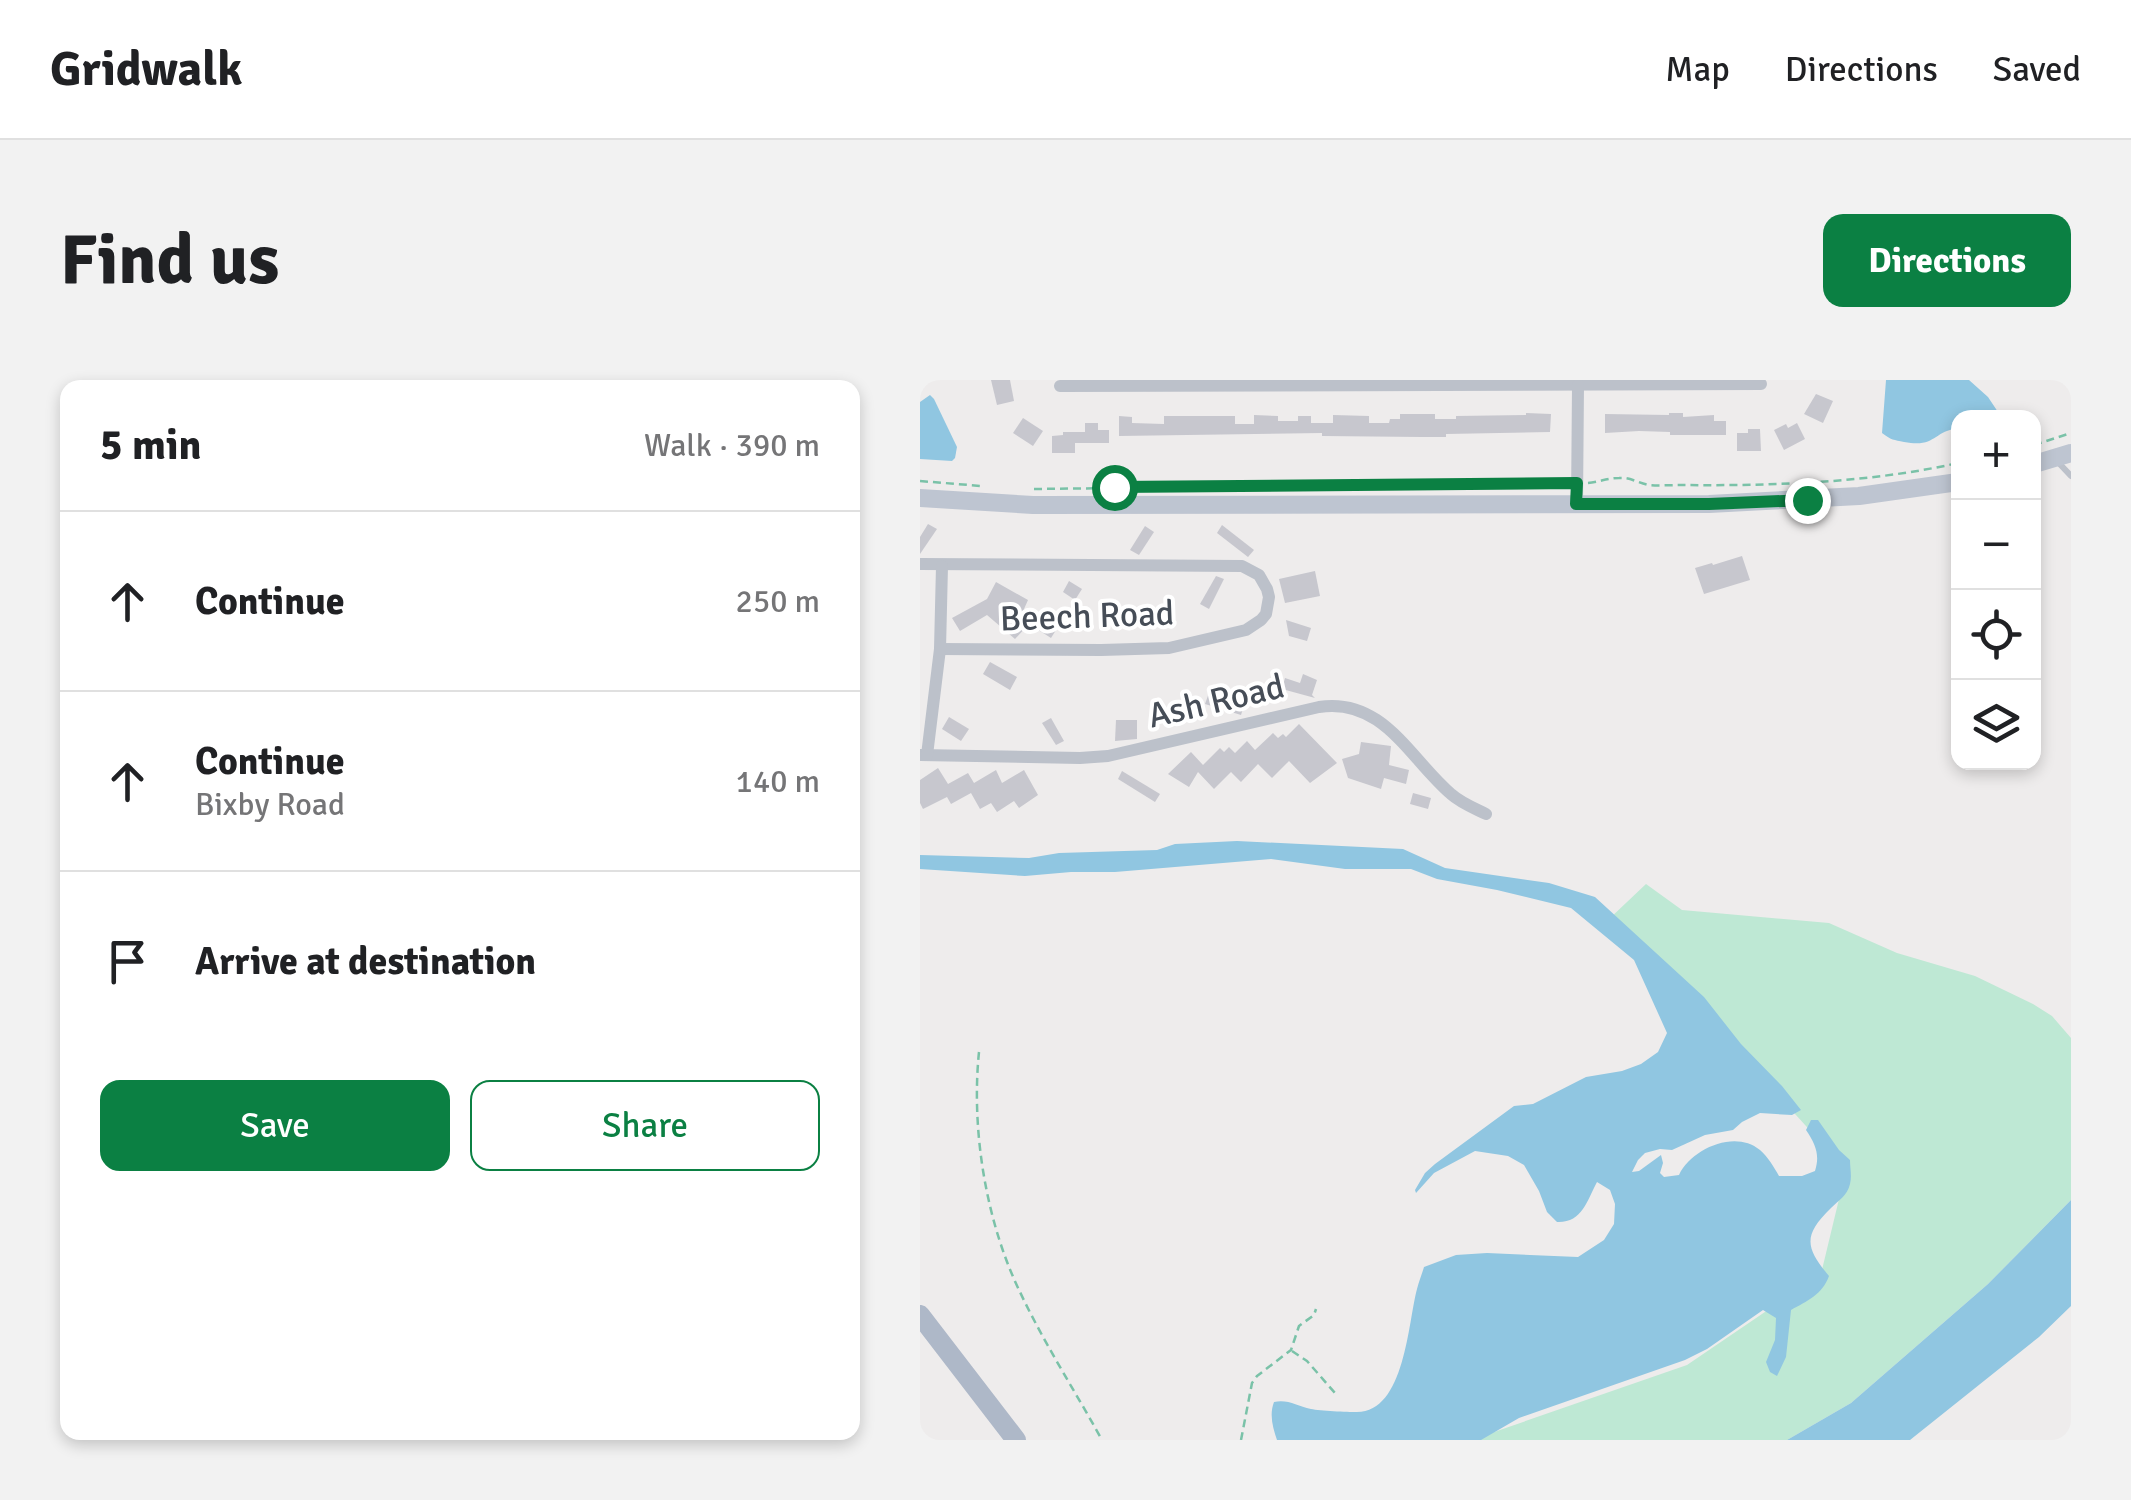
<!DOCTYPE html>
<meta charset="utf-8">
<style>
body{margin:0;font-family:Signika,sans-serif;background:#f2f2f2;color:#202124}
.controls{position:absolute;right:30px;top:30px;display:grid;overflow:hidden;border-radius:20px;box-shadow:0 5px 15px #0003}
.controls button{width:90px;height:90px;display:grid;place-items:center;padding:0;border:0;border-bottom:2px solid #e0e0e0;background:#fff;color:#202124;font:50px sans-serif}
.stop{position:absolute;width:30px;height:30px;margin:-22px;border:8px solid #0b8043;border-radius:50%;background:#fff}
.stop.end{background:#0b8043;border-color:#fff;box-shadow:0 2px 10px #0008}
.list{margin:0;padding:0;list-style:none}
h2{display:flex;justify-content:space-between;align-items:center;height:130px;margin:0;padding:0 40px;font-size:42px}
h2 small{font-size:32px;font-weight:400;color:#757577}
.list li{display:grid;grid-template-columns:65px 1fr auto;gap:30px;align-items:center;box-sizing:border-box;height:180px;padding:0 40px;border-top:2px solid #e0e0e0}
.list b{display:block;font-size:38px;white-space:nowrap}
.list p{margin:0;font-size:32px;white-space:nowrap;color:#757577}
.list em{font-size:32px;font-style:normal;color:#757577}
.actions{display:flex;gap:20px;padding:30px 40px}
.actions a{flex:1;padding:22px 0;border:2px solid #0b8043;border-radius:20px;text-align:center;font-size:35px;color:#0b8043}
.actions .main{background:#0b8043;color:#fff}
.icon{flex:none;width:55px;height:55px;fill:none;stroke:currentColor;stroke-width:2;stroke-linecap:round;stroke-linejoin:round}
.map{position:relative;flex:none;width:1151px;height:1060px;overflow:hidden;border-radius:20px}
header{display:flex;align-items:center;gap:60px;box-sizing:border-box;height:140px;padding:0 50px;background:#fff;border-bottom:2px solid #e0e0e0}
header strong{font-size:48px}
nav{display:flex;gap:55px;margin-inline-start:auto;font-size:35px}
.intro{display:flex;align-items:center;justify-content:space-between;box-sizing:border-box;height:240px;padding:0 60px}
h1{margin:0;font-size:70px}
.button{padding:25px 45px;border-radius:20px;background:#0b8043;color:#fff;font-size:35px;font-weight:700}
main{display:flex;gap:60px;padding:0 60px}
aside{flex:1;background:#fff;border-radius:20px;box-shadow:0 5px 15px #0003}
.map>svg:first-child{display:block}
</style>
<header>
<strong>Gridwalk</strong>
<nav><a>Map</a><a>Directions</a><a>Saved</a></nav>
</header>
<div class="intro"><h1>Find us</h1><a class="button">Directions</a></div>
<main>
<aside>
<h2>5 min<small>Walk · 390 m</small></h2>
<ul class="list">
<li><svg class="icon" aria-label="ahead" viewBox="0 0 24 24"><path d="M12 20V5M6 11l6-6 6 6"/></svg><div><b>Continue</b></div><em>250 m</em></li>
<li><svg class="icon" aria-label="ahead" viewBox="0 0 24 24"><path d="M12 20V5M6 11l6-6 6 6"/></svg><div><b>Continue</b><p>Bixby Road</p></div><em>140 m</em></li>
<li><svg class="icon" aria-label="arrive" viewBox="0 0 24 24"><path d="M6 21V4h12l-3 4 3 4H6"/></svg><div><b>Arrive at destination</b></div></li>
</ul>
<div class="actions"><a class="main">Save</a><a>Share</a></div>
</aside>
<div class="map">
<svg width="1151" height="1060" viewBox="0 0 1151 1060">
<rect width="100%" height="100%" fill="#eeecec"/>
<!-- green -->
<polygon fill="#bee8d4" points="726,504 762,530 909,543 977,573 1055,596 1113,624 1132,636 1151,658 1151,820 1068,904 931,1023 867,1060 551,1060 767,985 901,894 926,790 766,614 688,540"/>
<!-- water -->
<g fill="#90c6e1">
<path d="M966,0H1049L1068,17L1080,35L1079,37L1038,38V48C1012,52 1016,68 984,62C974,60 971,60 962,53Z"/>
<polygon points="10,15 14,19 37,67 35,78 32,81 0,79 0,22"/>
<path d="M317,461L483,469L525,488L629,503L675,517L784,617L821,664L862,706L881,730L872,735L840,733L822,742L813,750L785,755L752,770L740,769L725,773L718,780L712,792L719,791L741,775L743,783L740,793L744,797L759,795C771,769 815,749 840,770C848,777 854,787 859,796H882L895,791C900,775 896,765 886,750L891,740H898L919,770L930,780C930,788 932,796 930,804C927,816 919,820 911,828C882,856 886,868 909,896C902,915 887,921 871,930L866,977L857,996L850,992L846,982L855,960L856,938L843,930L787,969L765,980L599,1038L561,1060H357C353,1048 349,1035 354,1022C368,1019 377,1026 391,1029C400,1031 427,1032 437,1032C485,1032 488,942 497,909C499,901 502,894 504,887L536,875L567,873L658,877L684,860L694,844L695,824L690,810L677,802C667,821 662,843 637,842L627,832L619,811L604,785L588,776L555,771L514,793L496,813L495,810L505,793L515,784L594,726L613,724L666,697L702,691L721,684L738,672L747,653L714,580L651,528L577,510L517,499L491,489H425L351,479L195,492H151L105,496L0,489V475L109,478L139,473L237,470L255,464Z"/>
<polygon points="1151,820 1151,926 1119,957 990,1060 867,1060 931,1023 1068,904"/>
</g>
<!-- building -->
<g fill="#c7c7ce">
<polygon points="71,0 90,0 94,21 77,25"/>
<polygon points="896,14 913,21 903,43 884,34"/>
<polygon points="606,33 631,34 630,52 526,54 526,57 502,57 402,56 402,53 199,56 199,36 212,37 212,43 244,44 244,36 315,36 315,44 334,44 334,35 358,36 358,41 378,41 378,36 391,36 391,43 413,43 413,35 449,36 449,43 469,43 470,39 480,39 480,34 515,34 515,39 536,39 536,36 606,35"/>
<polygon points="749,33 763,33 763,37 794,35 794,41 806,41 806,55 750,55 750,52 719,51 685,53 685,34 749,35"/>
<polygon points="103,38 123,51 113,66 93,53"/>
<polygon points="165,43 178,43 178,50 189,50 189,63 155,63 155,73 132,73 132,56 143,55 143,52 165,52"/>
<polygon points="877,43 885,59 864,70 854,50 866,44 868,48"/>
<polygon points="828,49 840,49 841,71 817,71 817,53 828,53"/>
<polygon points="8,144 17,149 0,174 0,157"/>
<polygon points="302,145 334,170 328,177 297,153"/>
<polygon points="225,146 234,152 219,175 210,170"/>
<polygon points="822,176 830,200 784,214 775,188 792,183 793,185"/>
<polygon points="395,191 400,216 365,223 359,199"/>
<polygon points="296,196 304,199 289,229 280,224"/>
<polygon points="149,201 162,209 155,220 143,212"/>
<polygon points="76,202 108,220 104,229 136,250 131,258 109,244 95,259 67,235 40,251 32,238 67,219"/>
<polygon points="366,240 391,248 387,261 369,256"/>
<polygon points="70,282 97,297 90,310 63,294"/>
<polygon points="383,294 397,300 392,315 395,318 362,309 365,298 380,303"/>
<polygon points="290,310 325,322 321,335 285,324"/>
<polygon points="29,337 49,349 41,361 22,349"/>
<polygon points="131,338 144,361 136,365 122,343"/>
<polygon points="196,340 217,340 217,359 195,361"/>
<polygon points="379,344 417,383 390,403 369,381 352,398 338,384 321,402 311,392 294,409 278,392 269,407 248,394 271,372 283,385 282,386 300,368 304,372 309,367 315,373 327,361 335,370 353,353 358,358 363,354 366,357"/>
<polygon points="441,362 471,366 469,385 489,390 486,404 464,398 461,409 428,398 422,379 439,374"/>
<polygon points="18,388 28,404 48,393 54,403 76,390 82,403 104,390 118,415 99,428 94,421 77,432 71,423 60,429 51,413 31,424 27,417 3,429 0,423 0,400"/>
<polygon points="202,391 240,414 235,422 198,399"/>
<polygon points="493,413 511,418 508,429 490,424"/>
</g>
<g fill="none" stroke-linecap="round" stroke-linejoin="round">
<!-- path -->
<g stroke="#7ac2a8" stroke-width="2.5" stroke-dasharray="8 5" stroke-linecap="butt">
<polyline points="1114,65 1151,53"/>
<polyline points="0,101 61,106"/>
<path d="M668,103C679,102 688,98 699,98C710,97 718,103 729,105C738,106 750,105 760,105C851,106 949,103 1038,83"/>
<polyline points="114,109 645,103"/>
<path d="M59,672C51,750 66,842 100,912C124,963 155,1011 182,1060"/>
<polyline points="372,971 387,981 415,1013"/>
<polyline points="321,1060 332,1003 337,996 371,970 379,946 394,935 396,929"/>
</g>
<!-- lane -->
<polyline stroke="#bcc1ca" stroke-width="6" points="1135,79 1151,96"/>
<!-- street -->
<g stroke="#bcc1ca" stroke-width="12">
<polyline points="140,6 841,4"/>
<polyline points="657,124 658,5"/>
<polyline points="0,184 322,186 339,195 347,209 349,217 346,234 341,240 326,250 249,268 181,270 20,269"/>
<path d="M0,375L160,378L188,376L399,327C463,317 490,379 531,414C541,423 554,428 566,434"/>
<polyline points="7,375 20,269 22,186"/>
</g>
<!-- secondary -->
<g stroke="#bec5d1" stroke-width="18">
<polyline points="1114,84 1151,73"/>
<polyline points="0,118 113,125 789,124 939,116 1038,102"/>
</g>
<!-- primary -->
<polyline stroke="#aeb8c8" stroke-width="20" points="0,935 96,1060"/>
</g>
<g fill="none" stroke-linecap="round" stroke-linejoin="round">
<!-- route -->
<polyline stroke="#0b8043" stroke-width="12" points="194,107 657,103 656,124 789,124 887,120"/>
</g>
<g text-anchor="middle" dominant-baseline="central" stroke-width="8" stroke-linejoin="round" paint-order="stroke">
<!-- street labels -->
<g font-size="35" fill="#464d57" stroke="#fff">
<text transform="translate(167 236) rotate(-2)">Beech Road</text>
<text transform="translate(296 321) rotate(-13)">Ash Road</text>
</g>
</g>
</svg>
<div class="controls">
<button>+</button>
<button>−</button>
<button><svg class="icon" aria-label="locate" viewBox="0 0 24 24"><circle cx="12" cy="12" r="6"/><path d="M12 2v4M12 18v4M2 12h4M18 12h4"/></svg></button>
<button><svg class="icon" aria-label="layers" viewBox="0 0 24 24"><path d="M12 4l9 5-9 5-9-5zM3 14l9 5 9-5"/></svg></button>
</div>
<div class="stop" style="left:194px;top:107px"></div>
<div class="stop end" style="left:887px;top:120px"></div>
</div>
</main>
